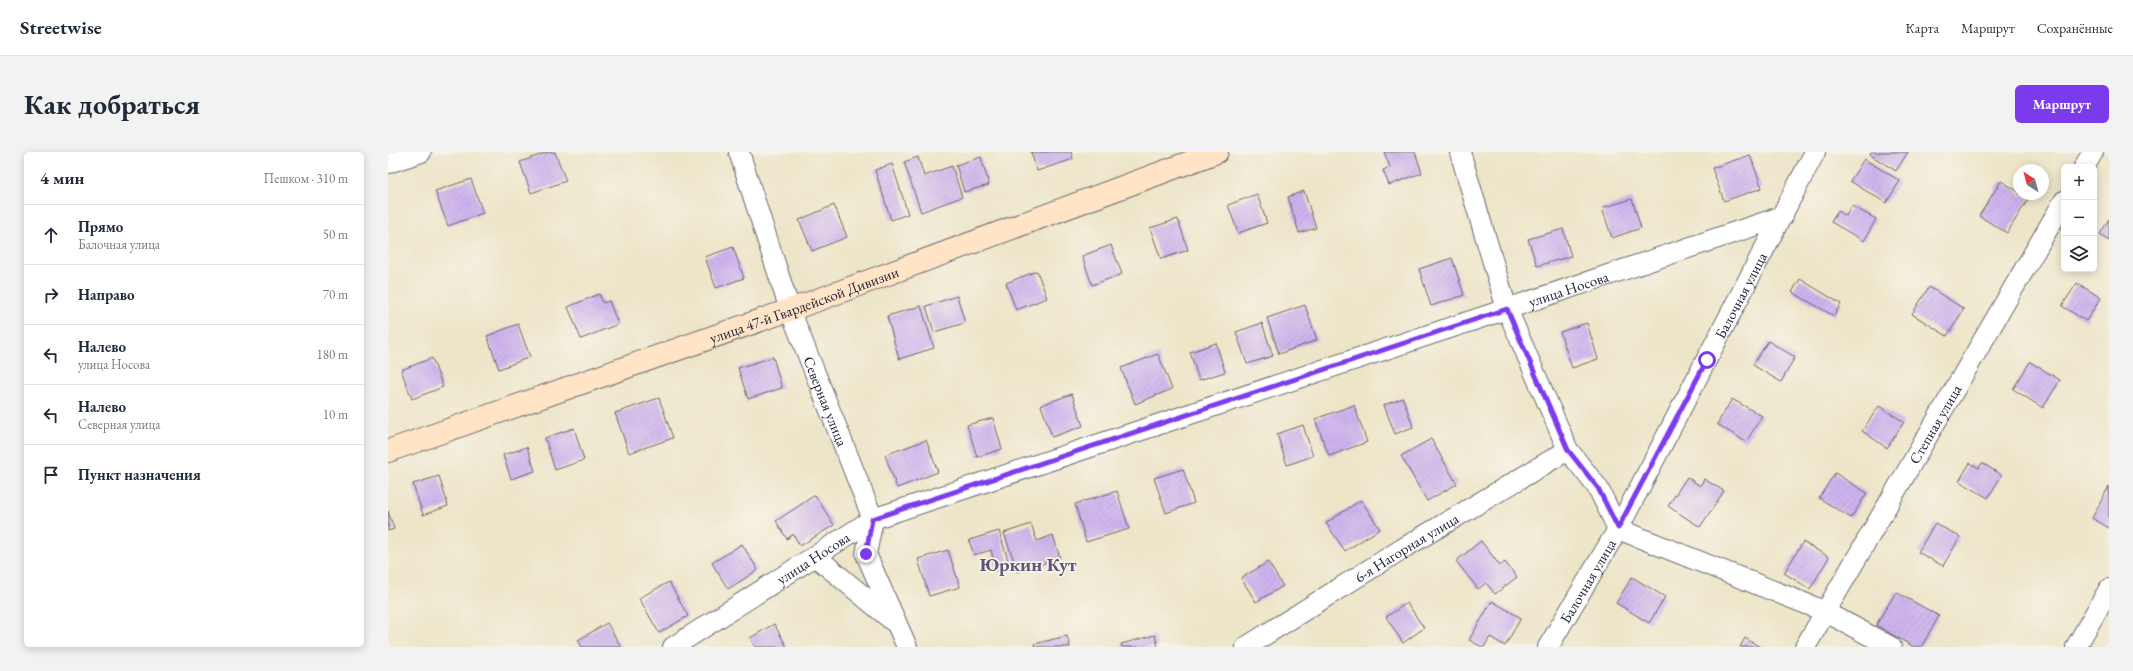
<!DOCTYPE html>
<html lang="ru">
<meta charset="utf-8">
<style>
body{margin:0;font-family:"EB Garamond",serif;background:#f2f2f3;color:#1f2937}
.controls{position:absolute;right:12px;top:12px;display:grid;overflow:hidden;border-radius:6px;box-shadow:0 2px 10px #0003}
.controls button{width:36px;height:36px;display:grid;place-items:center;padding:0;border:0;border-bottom:1px solid #e0e1e3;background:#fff;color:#1f2937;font:20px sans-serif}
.compass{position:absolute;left:1625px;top:12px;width:36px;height:36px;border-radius:50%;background:#fff;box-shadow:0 2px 10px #0003;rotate:324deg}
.stop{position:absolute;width:12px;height:12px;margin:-9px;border:3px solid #7c3aed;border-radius:50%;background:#fff}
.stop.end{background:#7c3aed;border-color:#fff;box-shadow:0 1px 4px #0008}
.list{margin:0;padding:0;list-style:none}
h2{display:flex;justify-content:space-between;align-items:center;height:52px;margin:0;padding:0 16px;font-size:17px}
h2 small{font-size:13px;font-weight:400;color:#747a83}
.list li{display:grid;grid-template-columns:26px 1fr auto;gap:12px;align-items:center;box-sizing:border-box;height:60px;padding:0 16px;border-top:1px solid #e0e1e3}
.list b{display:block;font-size:15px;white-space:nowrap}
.list p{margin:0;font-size:13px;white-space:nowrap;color:#747a83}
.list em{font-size:13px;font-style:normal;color:#747a83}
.icon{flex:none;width:22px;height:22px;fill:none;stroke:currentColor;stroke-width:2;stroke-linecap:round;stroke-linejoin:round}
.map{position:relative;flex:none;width:1721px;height:495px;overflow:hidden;border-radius:6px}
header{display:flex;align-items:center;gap:24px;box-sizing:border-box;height:56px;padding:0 20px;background:#fff;border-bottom:1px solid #e0e1e3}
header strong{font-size:19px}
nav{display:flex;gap:22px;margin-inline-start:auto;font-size:14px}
.intro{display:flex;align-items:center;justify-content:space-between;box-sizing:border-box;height:96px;padding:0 24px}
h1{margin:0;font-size:28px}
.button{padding:10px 18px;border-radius:6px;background:#7c3aed;color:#fff;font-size:14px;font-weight:700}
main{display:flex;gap:24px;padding:0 24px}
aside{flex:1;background:#fff;border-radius:6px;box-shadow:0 2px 10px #0003}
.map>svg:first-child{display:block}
</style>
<header>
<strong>Streetwise</strong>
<nav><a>Карта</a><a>Маршрут</a><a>Сохранённые</a></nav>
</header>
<div class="intro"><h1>Как добраться</h1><a class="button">Маршрут</a></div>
<main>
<aside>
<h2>4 мин<small>Пешком · 310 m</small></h2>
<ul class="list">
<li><svg class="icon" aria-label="ahead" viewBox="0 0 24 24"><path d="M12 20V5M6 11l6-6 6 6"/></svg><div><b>Прямо</b><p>Балочная улица</p></div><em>50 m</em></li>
<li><svg class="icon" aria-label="right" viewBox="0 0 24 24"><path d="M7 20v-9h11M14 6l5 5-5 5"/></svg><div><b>Направо</b></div><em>70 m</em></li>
<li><svg class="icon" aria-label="left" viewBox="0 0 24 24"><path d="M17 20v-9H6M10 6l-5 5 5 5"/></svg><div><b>Налево</b><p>улица Носова</p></div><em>180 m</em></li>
<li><svg class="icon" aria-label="left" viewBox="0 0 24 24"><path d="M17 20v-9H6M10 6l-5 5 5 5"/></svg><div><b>Налево</b><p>Северная улица</p></div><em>10 m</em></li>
<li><svg class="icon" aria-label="arrive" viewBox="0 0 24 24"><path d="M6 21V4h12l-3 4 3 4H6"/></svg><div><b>Пункт назначения</b></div></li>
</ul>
</aside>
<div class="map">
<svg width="1721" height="495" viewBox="0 0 1721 495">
<defs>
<pattern id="building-hatch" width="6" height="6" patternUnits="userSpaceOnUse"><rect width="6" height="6" fill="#ceb3ee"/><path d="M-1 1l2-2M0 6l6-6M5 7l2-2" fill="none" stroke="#b19acd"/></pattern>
</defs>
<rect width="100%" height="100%" fill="#f7f3e8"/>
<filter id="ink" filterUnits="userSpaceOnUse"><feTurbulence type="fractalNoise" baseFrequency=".025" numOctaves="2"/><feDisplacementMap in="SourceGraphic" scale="8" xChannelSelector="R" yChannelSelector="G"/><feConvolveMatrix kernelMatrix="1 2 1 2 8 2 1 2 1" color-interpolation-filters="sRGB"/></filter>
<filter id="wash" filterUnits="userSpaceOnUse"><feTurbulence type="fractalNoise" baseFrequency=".012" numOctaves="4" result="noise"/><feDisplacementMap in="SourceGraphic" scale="16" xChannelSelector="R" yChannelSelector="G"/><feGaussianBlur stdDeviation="0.9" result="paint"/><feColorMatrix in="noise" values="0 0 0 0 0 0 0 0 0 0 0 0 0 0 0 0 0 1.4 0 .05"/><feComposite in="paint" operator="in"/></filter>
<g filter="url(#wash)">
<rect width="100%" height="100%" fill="#ede5c8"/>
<g id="blocks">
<!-- building -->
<g fill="url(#building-hatch)">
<polygon points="160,0 167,0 178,29 143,41 132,10"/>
<polygon points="643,0 683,0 685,7 649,19"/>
<polygon points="996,0 1027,0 1034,21 1001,33 995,18 1002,15"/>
<polygon points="1483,0 1520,0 1508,19 1482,3"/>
<polygon points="1362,3 1374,36 1336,49 1324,16"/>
<polygon points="530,5 536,24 564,14 574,45 533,60 516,10"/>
<polygon points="593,5 601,33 576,40 568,13"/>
<polygon points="1476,7 1512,29 1498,51 1462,29"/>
<polygon points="504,12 520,62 503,68 487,18"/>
<polygon points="83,27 95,61 60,74 47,39"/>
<polygon points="1613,29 1631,40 1631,42 1641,46 1619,81 1591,64"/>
<polygon points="916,39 928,76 911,81 900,45"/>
<polygon points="869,42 879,71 850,81 840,53"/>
<polygon points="1244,47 1253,76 1224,86 1214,56"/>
<polygon points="446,53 459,85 424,99 411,68"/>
<polygon points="1464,54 1488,67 1476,89 1443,70 1450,59 1458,64"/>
<polygon points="790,67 800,98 773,107 762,76"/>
<polygon points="1721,67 1721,88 1712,82"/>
<polygon points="1175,77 1183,104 1149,114 1140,87"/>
<polygon points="723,93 734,122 704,133 694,104"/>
<polygon points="345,95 356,126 328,136 317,105"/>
<polygon points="1064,106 1076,143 1043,154 1031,117"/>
<polygon points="649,119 659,146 628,158 618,131"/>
<polygon points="1412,127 1453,152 1446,164 1404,140"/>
<polygon points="1689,131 1713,146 1698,169 1674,154"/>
<polygon points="1541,135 1576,157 1559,184 1524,162"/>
<polygon points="211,142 215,151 221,149 230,172 193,187 180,155"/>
<polygon points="569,144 577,171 546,180 538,154"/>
<polygon points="917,153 929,188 891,202 879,166"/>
<polygon points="533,154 546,196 511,207 499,164"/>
<polygon points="874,171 885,204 859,212 848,180"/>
<polygon points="1199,171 1210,207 1184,216 1172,180"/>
<polygon points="130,172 142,205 111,217 99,184"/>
<polygon points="1380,189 1407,205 1393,230 1365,213"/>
<polygon points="828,191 837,220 811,228 802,200"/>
<polygon points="770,202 784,237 747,252 733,216"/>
<polygon points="385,205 394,236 360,247 350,216"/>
<polygon points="44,206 55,235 24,247 13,218"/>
<polygon points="1642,210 1672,228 1655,256 1625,237"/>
<polygon points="684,242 695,274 664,285 653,253"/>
<polygon points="271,246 285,286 241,301 227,261"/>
<polygon points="1015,246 1025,275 1007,282 996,253"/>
<polygon points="1344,247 1374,264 1358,290 1329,272"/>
<polygon points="966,253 979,290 941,304 927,267"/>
<polygon points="1491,254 1516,270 1499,296 1474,279"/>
<polygon points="605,266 614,297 589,305 579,273"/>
<polygon points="915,273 925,304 899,313 889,282"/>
<polygon points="186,276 196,308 167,318 157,286"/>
<polygon points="1043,287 1069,332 1039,349 1013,304"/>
<polygon points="538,288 550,320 509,336 497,303"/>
<polygon points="139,295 147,319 123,327 115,303"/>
<polygon points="1582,311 1591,316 1594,311 1614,323 1600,346 1571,329"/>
<polygon points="795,317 806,351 778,361 766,326"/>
<polygon points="1447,321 1479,341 1463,366 1431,346"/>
<polygon points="51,324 60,354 35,363 25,332"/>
<polygon points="1299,325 1312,334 1316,327 1336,339 1312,375 1280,354"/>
<polygon points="1721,334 1721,376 1704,366"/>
<polygon points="729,339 741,377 698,390 687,352"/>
<polygon points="427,343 446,373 412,394 405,382 399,387 388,369"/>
<polygon points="973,348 992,377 957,399 938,371"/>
<polygon points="0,359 6,377 0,379"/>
<polygon points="1547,371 1572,385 1555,414 1530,400"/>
<polygon points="643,372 649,389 665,383 672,406 630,420 616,381"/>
<polygon points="611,379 622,415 609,419 603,398 586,403 581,388"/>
<polygon points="1093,389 1112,414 1117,410 1129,425 1107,442 1098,431 1090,437 1068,409"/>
<polygon points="1415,390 1441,405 1422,437 1396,421"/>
<polygon points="354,392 370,418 340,437 324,411"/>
<polygon points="560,398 572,435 541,444 530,407"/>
<polygon points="880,410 895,434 868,450 853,426"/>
<polygon points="1244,425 1277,445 1261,471 1228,451"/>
<polygon points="281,430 300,464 271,481 251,446"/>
<polygon points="1508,440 1551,464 1533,495 1526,495 1488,473"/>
<polygon points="1104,449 1133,466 1117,494 1102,485 1096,495 1094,495 1081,488"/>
<polygon points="1019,451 1036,476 1015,491 998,465"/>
<polygon points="219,471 233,495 194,495 190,488"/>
<polygon points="386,472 399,495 367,495 362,486"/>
<polygon points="767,483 770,495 734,495 733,492"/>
<polygon points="679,484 682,495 647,495 646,492"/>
<polygon points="1357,486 1372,495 1352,495"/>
</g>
</g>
</g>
<g filter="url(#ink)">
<use href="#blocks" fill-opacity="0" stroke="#69666c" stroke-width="1"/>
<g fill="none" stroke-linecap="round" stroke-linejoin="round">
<defs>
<g id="minor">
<path id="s1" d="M351,0L402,158L485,367L478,402L519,495"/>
<polyline points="1072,0 1119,157 1180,298 1210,336 1230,377 1436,459 1503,495"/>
<polyline points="0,11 33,0"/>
<polyline points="1696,15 1705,0"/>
<polyline points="427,404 505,469"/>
<path id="s2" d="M285,495L485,367L1119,157L1395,64"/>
<path id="s3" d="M858,495L1014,397L1180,298"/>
<path id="s4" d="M1160,495L1230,377L1427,0"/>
<path id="s5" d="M1417,495L1676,49"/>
<polyline points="1688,495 1721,437"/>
</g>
<g id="secondary">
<path id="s6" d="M0,299L427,149L829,0"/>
</g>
</defs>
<!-- minor casing -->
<use href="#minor" stroke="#69666c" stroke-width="22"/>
<!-- secondary casing -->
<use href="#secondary" stroke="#69666c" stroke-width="24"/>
<!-- minor -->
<use href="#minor" stroke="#fff" stroke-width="20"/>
<!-- secondary -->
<use href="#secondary" stroke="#ffe4c6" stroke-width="22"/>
</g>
</g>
<g fill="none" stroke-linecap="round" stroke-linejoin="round" filter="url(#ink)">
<!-- route -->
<polyline stroke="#7c3aed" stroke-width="5" points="478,402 484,367 1119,157 1180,298 1210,336 1230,376 1319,208"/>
</g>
<g text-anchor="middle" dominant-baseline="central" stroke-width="3.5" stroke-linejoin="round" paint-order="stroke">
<!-- street labels -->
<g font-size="15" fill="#22223b" stroke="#f7f3e8">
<text stroke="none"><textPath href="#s2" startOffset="970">улица Носова</textPath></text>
<text stroke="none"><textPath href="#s4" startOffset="401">Балочная улица</textPath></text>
<text stroke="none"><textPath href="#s6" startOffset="441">улица 47-й Гвардейской Дивизии</textPath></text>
<text stroke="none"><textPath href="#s1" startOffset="264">Северная улица</textPath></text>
<text stroke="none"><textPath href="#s5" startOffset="258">Степная улица</textPath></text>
<text stroke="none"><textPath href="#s3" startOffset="189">6-я Нагорная улица</textPath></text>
<text stroke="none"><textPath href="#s2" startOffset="166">улица Носова</textPath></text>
<text stroke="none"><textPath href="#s4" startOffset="77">Балочная улица</textPath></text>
</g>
<!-- district labels -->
<g font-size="19" font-weight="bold" fill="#5e557a" stroke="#f7f3e8">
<text x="640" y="412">Юркин Кут</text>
</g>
</g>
</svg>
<div class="controls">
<button>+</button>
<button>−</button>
<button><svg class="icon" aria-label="layers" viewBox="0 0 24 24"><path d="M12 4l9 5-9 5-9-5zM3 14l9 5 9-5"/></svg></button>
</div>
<svg class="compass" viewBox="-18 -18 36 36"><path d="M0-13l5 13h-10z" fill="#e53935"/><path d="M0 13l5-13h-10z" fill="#747a83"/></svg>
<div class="stop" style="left:1319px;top:208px"></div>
<div class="stop end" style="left:478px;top:402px"></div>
</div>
</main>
